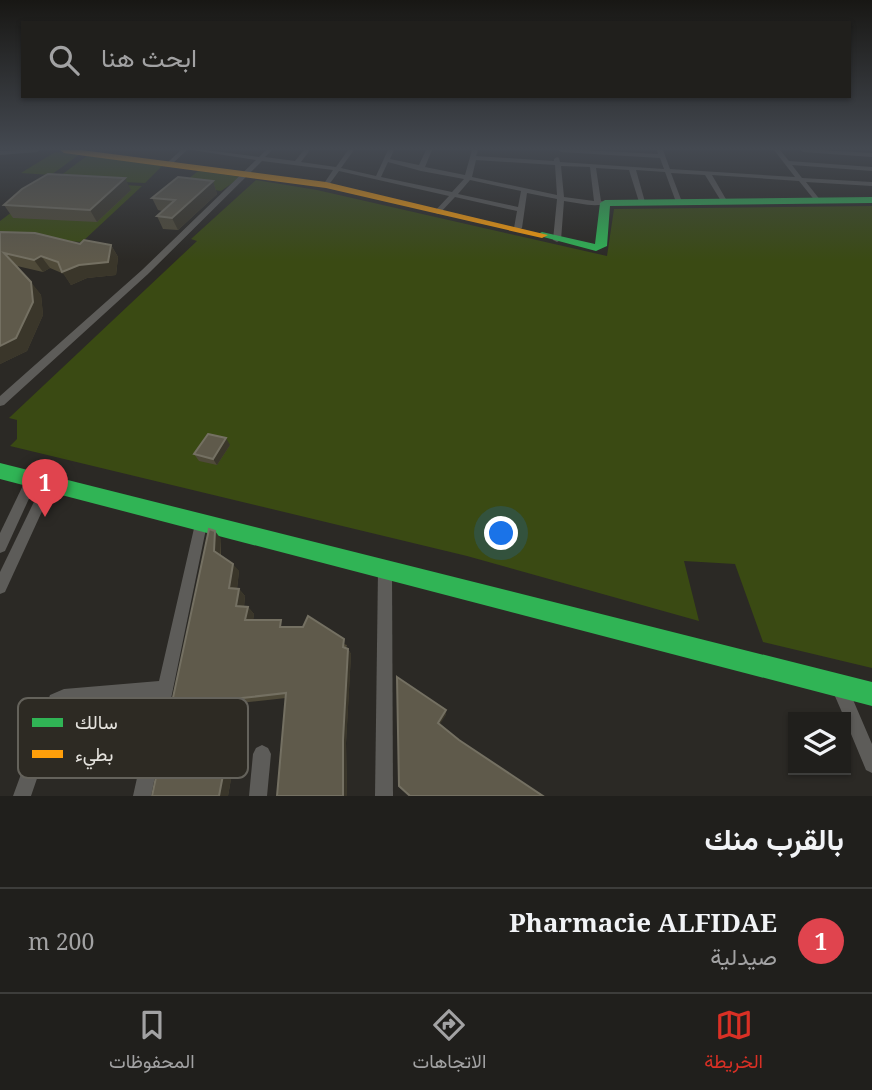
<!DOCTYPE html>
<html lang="ar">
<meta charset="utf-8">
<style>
body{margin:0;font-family:"Noto Serif",Vazirmatn,serif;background:#282725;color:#f1f3f6;direction:rtl}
.controls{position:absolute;right:21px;bottom:21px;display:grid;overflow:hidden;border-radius:0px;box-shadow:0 2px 5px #0004}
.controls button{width:63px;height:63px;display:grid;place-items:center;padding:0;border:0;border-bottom:2px solid #3d3d3b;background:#201f1c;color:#f1f3f6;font:35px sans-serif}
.you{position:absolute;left:502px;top:534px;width:24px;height:24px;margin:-18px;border:5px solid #fff;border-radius:50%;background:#1a73e8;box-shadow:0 0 0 10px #1a73e833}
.badge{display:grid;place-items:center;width:46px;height:46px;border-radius:50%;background:#d93025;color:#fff;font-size:23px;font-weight:700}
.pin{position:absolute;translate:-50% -58px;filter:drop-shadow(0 2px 4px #0008)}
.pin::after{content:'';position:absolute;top:37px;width:24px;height:21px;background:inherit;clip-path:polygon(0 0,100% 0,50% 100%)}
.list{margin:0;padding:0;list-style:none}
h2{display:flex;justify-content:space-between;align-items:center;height:91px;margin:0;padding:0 28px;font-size:30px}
h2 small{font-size:23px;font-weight:400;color:#a2a2a3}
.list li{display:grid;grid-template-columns:46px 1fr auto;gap:21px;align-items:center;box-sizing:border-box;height:105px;padding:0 28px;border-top:2px solid #3d3d3b}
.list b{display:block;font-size:26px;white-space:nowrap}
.list p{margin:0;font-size:23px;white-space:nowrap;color:#a2a2a3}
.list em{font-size:23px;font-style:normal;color:#a2a2a3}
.icon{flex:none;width:38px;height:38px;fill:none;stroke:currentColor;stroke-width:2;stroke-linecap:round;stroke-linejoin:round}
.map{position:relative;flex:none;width:872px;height:796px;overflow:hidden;direction:ltr}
.search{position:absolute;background:#201f1c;box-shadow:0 2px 5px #0004;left:21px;right:21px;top:21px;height:77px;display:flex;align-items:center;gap:18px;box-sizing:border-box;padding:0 24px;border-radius:0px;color:#a2a2a3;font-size:26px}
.sheet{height:196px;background:#201f1c}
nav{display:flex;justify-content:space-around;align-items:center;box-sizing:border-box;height:98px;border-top:2px solid #3d3d3b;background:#201f1c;font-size:19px;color:#a2a2a3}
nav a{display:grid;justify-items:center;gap:4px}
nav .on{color:#d93025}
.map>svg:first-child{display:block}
</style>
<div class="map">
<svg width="872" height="796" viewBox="0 0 872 796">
<rect width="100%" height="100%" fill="#2b2925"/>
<!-- green -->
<g fill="#3a4a13">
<polygon points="55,152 80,154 51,175 21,173"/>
<polygon points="88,155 162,166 145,183 56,179"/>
<polygon points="198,171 241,177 221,191 181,185"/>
<polygon points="256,180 317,190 607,256 614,209 872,206 872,668 763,642 735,564 684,561 699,621 467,556 10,446 17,439 17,420 9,418 197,241 191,239"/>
<polygon points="53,181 142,186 82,242 0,237 0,221"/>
</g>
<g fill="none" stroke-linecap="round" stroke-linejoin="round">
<!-- street -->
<g fill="#5d5c59" fill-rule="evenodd">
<polygon points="20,150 40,150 37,152 0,155 0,151"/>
<polygon points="181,150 187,150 172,164 168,164 168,162"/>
<path d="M192,150H206L259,157L266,150H272L265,157L295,161L304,150H310L301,162L336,167L348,150H354L341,168L376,176L388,150H394L390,159L419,165L426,150H432L425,167L465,175L472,150H478L476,156L554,161V159L557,157L559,158L560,162L664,169L660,158L561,152L558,150H585L658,154L657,150H663L670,169L795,177L774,150H780L789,161L872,167V171L792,165L802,178L872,182V186L806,182L821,201L818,203L816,202L799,181L712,175L727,201L724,203L721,201L705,175L671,173L682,202L679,204L676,202L665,172L636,170L645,202L642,204L639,202L629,170L596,168L601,201L608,203C595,208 579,203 564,201L561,240L557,242L553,240L557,199L527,193L522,228L518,230L514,228L517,211L455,197L440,213L438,214L434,212L449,196L339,171L328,186L326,187L323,185L333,170L262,161L148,274L4,405L0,406V396L142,270L256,160ZM476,160L555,165L557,195L472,177ZM388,162L421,171L464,179L452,192L381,177ZM561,166L590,167L594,201L564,197ZM470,180L521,191L518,207L458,194Z"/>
<polygon points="800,150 822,150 872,153 872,157 803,152"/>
<polygon points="32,474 36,475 38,479 5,551 0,553 0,533 28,475"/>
<polygon points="49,478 53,479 55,483 5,592 0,594 0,572 45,479"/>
<polygon points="201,518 206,520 207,524 151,796 133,796 155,697 62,706 31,796 13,796 50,695 64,689 159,681 195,524 196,520"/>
<polygon points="385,563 390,565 392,570 393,796 375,796 378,570 380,565"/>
<polygon points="839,679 845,681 872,744 872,773 866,770 846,722 846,717 844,717 831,687 833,681"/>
<polygon points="262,745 268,748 271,754 267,796 249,796 253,754 256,748"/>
</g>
<!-- fast -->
<g fill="#30b455" fill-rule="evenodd">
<polygon points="872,197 872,203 610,206 607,246 596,251 536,235 542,232 595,244 600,203 605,200"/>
<polygon points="0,463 872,682 872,706 0,479"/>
</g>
<!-- slow -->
<polygon fill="#ff9f0a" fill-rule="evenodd" points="60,150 81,150 326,182 548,235 542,238 326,188 64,153"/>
</g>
<!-- wall -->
<g fill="#4f4a39">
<polygon points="213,181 217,194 178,230 163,229 157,216 162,211 158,210 152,198"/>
<polygon points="131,190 97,222 13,218 4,205"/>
<polygon points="0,232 80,244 111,245 118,257 116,275 87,278 71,285 64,274 50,268 43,272 17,266 41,295 43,315 27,351 0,364"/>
<polygon points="230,445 217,465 199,461 194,454"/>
<polygon points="221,539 221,556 239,571 237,589 239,589 245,596 244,607 248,607 254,614 253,620 286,627 347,645 346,648 348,649 351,654 346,743 347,796 277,796 286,698 240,703 235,756 228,796 152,796"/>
</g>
<!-- shaded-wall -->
<g fill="#3a362a">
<polygon points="125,178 131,190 97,222 90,210"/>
<polygon points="213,181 217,194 178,230 172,218"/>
<polygon points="111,245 118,257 116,275 87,278 71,285 62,272"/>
<polygon points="41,256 50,268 43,272 34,260"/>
<polygon points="31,282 41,295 43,315 27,351 0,364 0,346"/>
<polygon points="226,438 230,445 217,465 213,459"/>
<polygon points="215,531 221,539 220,560 214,551"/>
<polygon points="233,564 239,571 236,596 229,588"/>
<polygon points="239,589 245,596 243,613 236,606"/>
<polygon points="248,607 254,614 252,626 245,620"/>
<polygon points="348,649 351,654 346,743 347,796 343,796 343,740"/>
<polygon points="233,699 240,703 235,756 228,796 219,796"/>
<polygon points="446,710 446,715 438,727 438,723"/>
</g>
<!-- building -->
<g fill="#5f5a4b" stroke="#747062" stroke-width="2">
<polygon points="48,174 125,178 90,210 4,205 22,189"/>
<polygon points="178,177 213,181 172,218 157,216 175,200 152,198"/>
<polygon points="0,232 35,233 80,244 84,240 111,245 108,262 79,265 62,272 58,262 41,256 34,260 4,253 31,282 33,302 16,338 0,346"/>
<polygon points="208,434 226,438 213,459 194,454"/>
<polygon points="209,529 215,531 214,551 233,564 229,588 239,589 236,606 248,607 245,620 281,620 280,627 303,627 308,616 344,639 343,647 348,649 343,740 343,796 277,796 286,693 233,699 227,754 219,796 152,796"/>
<polygon points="397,677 446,710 438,723 459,740 543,796 410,796 399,786"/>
</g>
<!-- sky -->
<linearGradient id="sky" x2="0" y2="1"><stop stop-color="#181714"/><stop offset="0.57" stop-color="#444951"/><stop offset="1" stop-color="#444951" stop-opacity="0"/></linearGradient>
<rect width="872" height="261" fill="url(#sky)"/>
<!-- legend -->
<rect x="18" y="698" width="230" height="80" rx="10" fill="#2d2a23" stroke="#64625b" stroke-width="2"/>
<rect x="32" y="718" width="31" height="9" fill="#30b455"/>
<rect x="32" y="750" width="31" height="8" fill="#ff9f0a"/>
<g font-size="19" fill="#e5e3de">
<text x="75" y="729">سالك</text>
<text x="75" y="761">بطيء</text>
</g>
</svg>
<div class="controls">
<button><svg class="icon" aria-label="layers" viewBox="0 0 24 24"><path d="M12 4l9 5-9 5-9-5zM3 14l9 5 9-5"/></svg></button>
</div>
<div class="you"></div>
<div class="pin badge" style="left:45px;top:517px;background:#e0444e">1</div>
<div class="search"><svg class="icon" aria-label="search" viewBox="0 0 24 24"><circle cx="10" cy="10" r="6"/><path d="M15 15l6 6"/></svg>ابحث هنا</div>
</div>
<section class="sheet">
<h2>بالقرب منك<small></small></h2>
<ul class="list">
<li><span class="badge" style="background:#e0444e">1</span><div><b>Pharmacie ALFIDAE</b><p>صيدلية</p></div><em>200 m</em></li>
</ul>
</section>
<nav>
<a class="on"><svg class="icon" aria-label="map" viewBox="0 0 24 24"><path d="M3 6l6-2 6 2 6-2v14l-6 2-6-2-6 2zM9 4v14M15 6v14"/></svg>الخريطة</a>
<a><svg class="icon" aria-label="directions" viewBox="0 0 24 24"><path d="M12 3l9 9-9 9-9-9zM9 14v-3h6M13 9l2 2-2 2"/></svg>الاتجاهات</a>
<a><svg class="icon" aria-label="saved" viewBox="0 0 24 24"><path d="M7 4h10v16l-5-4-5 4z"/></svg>المحفوظات</a>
</nav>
